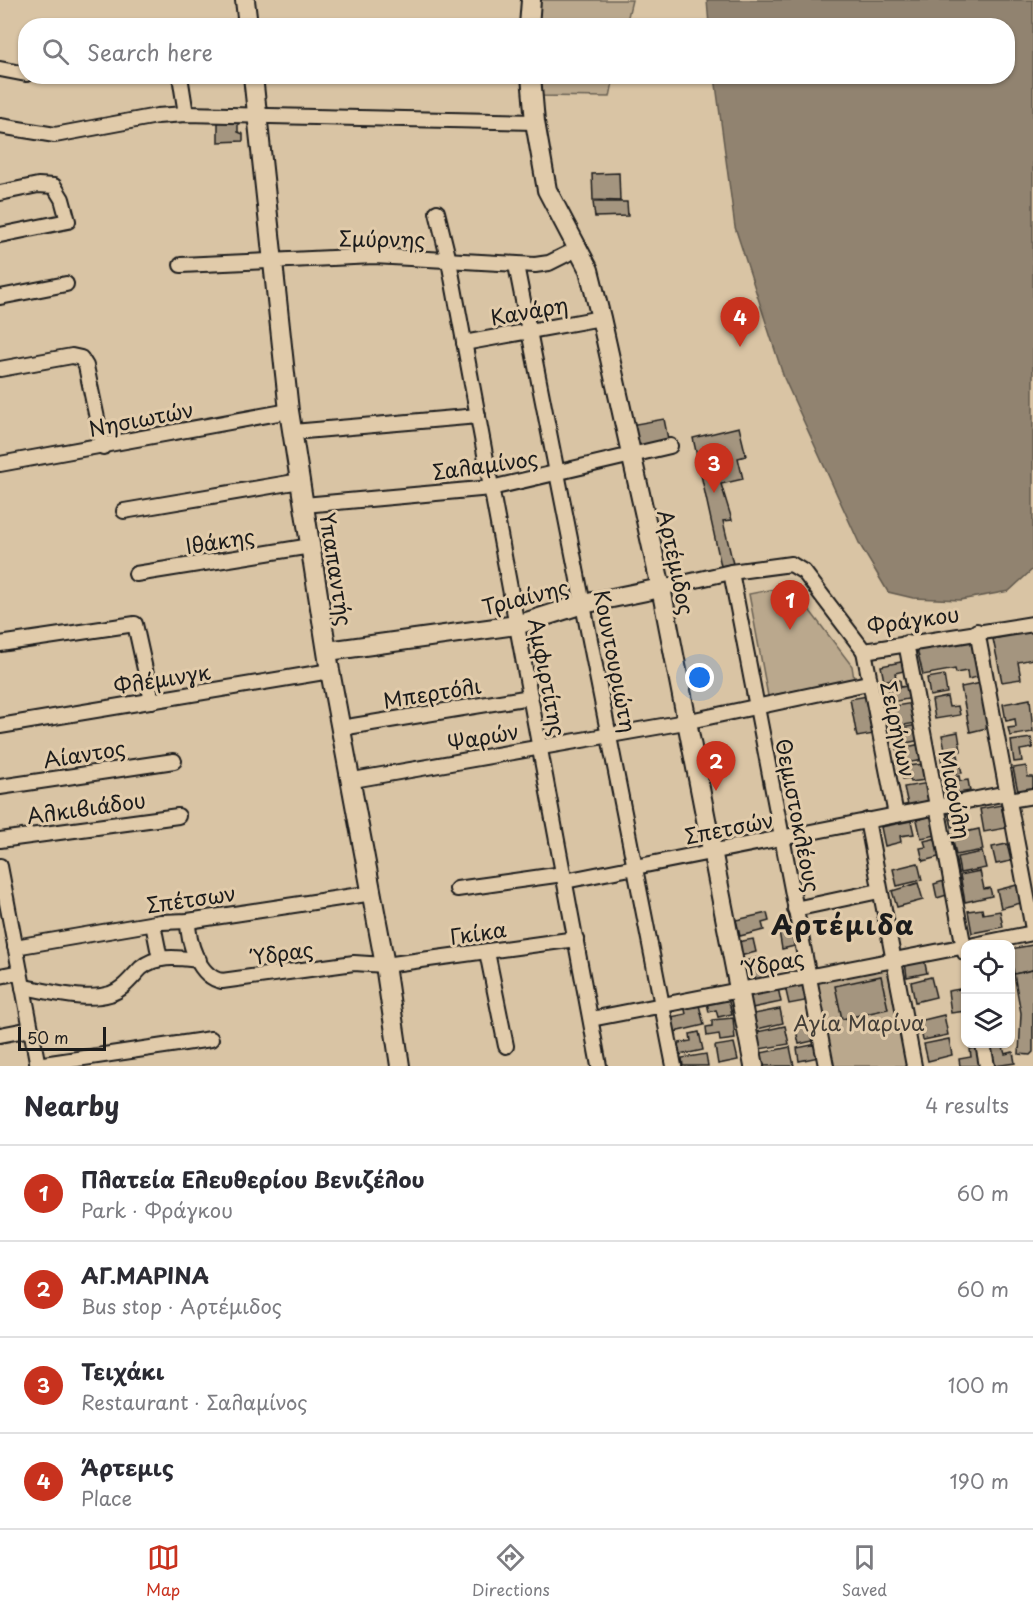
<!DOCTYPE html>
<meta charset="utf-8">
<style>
body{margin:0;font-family:"Playpen Sans",sans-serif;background:#f2f2f3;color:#2b2b33}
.controls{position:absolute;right:18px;bottom:18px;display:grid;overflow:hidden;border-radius:12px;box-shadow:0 2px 4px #0004}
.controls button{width:54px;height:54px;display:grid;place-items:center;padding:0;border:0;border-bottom:2px solid #e1e1e2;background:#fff;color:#2b2b33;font:30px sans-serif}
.scale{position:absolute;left:18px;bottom:15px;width:88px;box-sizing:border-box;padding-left:6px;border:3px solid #1c1c1c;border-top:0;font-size:16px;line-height:21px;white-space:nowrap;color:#1c1c1c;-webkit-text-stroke:4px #e1cbaa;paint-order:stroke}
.you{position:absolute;left:700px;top:678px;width:21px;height:21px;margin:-15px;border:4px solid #fff;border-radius:50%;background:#1a73e8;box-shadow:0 0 0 9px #1a73e833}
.badge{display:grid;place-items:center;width:39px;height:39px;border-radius:50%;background:#c8321e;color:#fff;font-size:20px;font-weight:700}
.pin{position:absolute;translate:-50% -50px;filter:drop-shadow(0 2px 3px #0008)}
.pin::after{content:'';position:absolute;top:32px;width:21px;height:18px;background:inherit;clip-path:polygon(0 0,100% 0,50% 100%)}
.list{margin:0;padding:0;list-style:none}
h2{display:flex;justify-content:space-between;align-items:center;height:78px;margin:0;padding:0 24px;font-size:26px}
h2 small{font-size:20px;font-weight:400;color:#7c7c81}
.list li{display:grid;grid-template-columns:39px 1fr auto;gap:18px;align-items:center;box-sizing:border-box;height:96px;padding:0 24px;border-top:2px solid #e1e1e2}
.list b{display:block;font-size:22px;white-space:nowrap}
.list p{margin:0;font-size:20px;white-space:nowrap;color:#7c7c81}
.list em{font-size:20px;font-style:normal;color:#7c7c81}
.icon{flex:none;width:33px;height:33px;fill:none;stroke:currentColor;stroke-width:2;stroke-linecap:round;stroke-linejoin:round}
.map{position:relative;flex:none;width:1033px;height:1066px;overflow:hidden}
.search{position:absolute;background:#fff;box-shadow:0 2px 4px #0004;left:18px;right:18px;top:18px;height:66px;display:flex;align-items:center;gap:15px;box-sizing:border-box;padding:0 21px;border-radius:24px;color:#7c7c81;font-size:22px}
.sheet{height:462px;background:#fff}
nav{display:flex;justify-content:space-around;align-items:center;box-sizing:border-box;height:84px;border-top:2px solid #e1e1e2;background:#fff;font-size:16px;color:#7c7c81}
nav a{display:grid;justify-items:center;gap:3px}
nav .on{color:#c8321e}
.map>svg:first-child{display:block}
</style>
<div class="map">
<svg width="1033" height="1066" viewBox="0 0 1033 1066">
<rect width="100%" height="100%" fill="#d9c4a4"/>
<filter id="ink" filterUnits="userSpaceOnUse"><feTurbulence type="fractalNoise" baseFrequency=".0167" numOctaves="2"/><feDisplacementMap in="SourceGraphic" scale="12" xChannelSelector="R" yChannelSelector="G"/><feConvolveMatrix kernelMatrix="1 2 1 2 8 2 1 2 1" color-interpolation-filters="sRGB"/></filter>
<g filter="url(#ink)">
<!-- green -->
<g fill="#baa88d" stroke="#6b6254" stroke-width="1.5">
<polygon points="537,0 632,0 626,25 537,26"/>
<polygon points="538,77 614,77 610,97 538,96"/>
<polygon points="791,586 852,666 854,679 768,696 749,594"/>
<polygon points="886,962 907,1066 829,1066 811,977"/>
</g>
<!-- water -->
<polygon fill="#918370" stroke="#625a4e" stroke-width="1.5" points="707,0 1033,0 1033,569 1009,591 960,600 913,598 888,592 860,545 784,378 735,227 715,77 1008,76 1008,26 709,25"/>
<!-- building -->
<g fill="#a4957f" stroke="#1c1c1c" stroke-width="1.5">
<polygon points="218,121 238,122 238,132 243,134 243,141 218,142"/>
<polygon points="619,173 620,201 593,200 592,174"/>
<polygon points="593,202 627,202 628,216 595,217"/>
<polygon points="664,419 669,444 634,450 630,425"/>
<polygon points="739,427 746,456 738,458 743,479 721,484 732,520 723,521 733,564 721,566 693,438"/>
<polygon points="1033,630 1033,659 1018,662 1021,679 1002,682 993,639"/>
<polygon points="974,637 982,676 968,679 967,671 956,673 955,669 923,675 917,649"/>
<polygon points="906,661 908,670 895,673 896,678 884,681 881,666"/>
<polygon points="944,675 947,693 930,696 927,678"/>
<polygon points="900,680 901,687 912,685 914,698 891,702 887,682"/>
<polygon points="982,683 991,727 970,732 961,687"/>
<polygon points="867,696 874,734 857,737 850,699"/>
<polygon points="947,697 949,707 958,706 960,715 935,719 932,700"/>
<polygon points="1030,699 1033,732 1010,736 1008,728 1016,727 1015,719 1006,721 1003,704"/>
<polygon points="913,703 916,723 893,727 889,707"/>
<polygon points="918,725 921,740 896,745 894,729"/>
<polygon points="958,732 961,751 946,754 942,735"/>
<polygon points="1031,738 1033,748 1020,750 1022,761 1014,762 1011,741"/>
<polygon points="921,744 924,760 899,764 897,749"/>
<polygon points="958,755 962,773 944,776 941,758"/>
<polygon points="923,764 925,780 911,782 910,778 903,779 901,767"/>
<polygon points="1026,766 1028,777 1033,777 1033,793 1019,796 1013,768"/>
<polygon points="959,776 960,781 968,780 970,791 946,795 944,779"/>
<polygon points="929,783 932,800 908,805 904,787"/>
<polygon points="1001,805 1006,828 984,832 980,809"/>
<polygon points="957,808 959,816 966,814 968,822 952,827 948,811"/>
<polygon points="933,816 937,835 921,838 917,820"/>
<polygon points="911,821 914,834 900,836 901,842 885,846 881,827"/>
<polygon points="979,829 983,850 956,855 952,835"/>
<polygon points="937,838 942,856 923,861 920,848 926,847 924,841"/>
<polygon points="1007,844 1011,861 996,864 992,847"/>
<polygon points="982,852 986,868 960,873 957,857"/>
<polygon points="918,863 922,880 897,886 893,869"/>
<polygon points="980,871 984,889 990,888 992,896 965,902 960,875"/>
<polygon points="947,880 950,894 937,898 934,884"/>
<polygon points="918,883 923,900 897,907 892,891"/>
<polygon points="1017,885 1021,903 1001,908 997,890"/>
<polygon points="982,909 983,914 1000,911 1003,927 972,933 968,911"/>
<polygon points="767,913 769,921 762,923 764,930 740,936 736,920"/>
<polygon points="796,928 799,945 782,949 779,931"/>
<polygon points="753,939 756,952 740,956 737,942"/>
<polygon points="1033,945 1033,970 1014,974 1010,949"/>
<polygon points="756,958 757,965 770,962 774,976 747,983 742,962"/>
<polygon points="924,959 927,973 907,977 905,962"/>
<polygon points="1033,970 1033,1052 1030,1055 1019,1054 1021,1013 1014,974"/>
<polygon points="881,976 888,1009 842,1019 835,986"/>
<polygon points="805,977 810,1000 789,1004 784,982"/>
<polygon points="931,977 936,997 915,1002 911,982"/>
<polygon points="777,983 781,1002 752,1008 748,990"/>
<polygon points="966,988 966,1011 951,1013 948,991"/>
<polygon points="727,994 732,1014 718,1017 716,1010 709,1012 706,998"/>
<polygon points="698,1001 704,1025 674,1032 671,1017 686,1014 684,1005"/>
<polygon points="780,1009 783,1023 757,1029 754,1014"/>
<polygon points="944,1015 948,1035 923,1040 919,1021"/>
<polygon points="733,1018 735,1039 720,1041 719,1034 707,1036 706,1027 712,1026 712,1020"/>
<polygon points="813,1022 817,1040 799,1044 795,1026"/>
<polygon points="785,1026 789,1044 760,1049 757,1032"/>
<polygon points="699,1032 703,1050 675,1056 673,1044 691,1041 690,1034"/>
<polygon points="949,1039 952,1055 928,1061 924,1044"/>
<polygon points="734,1043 738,1060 718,1064 715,1046"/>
<polygon points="817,1044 819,1057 799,1061 797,1048"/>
<polygon points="1002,1044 1005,1054 1013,1052 1015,1063 995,1066 991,1045"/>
<polygon points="790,1047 794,1066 764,1066 761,1053"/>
<polygon points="981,1047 984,1066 960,1066 959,1059 971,1057 970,1049"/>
<polygon points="706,1054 708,1066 683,1066 682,1058"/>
</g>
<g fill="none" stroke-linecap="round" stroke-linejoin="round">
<defs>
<g id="street">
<polyline points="0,69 26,74"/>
<polyline points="180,76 186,114"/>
<polyline points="0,126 55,135 157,116 186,114 535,122"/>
<polyline points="0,193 38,185 54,186 62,199 68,221 0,235"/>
<polyline points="437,212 449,261 599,1066"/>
<polyline points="181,265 374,256 535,265 549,263 579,248"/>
<polyline points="516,265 674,1066"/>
<polyline points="0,297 66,284"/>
<polyline points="464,343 601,318"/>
<polyline points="0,369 72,356 81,358 86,366 103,447"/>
<polyline points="293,432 478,416"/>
<polyline points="0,464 289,411"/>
<polyline points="304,505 491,488 670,446"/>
<polyline points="124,511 300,481"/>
<polyline points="731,572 826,1066"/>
<polyline points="136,574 311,546"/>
<polyline points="661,588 731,572 791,564 804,572 864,651 1033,624"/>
<polyline points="977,631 1033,929"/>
<polyline points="906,643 965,953"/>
<polyline points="0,644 135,624 152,701"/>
<polyline points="864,651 896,815"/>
<polyline points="0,726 330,671"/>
<polyline points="341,728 530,697"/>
<polyline points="353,780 685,722 868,683"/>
<polyline points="0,787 174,761"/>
<polyline points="1009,800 1033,796"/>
<polyline points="867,820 914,1066"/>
<polyline points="0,840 178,816"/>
<polyline points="0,866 38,1066"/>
<polyline points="565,881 1007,793"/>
<polyline points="457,889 563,874"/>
<polyline points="795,909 879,891"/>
<path d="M188,921C188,941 198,977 222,981L354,963L385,965L576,939"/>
<polyline points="153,924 160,959"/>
<polyline points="974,945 1033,933"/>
<polyline points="15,947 161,922 188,921 373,893"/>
<polyline points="487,952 506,1046"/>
<polyline points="0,976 20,972"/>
<path d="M23,987C49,991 84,1002 110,994C124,989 131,978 141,968C157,954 180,958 199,960"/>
<polyline points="591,1019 966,946"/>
<polyline points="0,1035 31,1029"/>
<polyline points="983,1044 987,1066"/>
<polyline points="37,1065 211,1039"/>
</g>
<g id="secondary">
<polyline points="245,0 248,26"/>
<polyline points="529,26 531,0"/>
<polyline points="253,76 289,411 330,671 385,965 400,1066"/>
<polyline points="531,76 535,122 547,190 589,270 601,318 661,588 754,1066"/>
<polyline points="328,651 517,625 583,604 661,588"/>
</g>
</defs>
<!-- street casing -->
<use href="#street" stroke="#1c1c1c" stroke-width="18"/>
<!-- secondary casing -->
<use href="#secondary" stroke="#1c1c1c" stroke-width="22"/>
<!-- street -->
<use href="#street" stroke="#e1cbaa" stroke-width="14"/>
<!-- secondary -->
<use href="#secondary" stroke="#e1cbaa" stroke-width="18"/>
</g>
</g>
<g text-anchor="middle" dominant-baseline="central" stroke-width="6" stroke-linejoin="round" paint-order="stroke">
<!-- street labels -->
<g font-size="21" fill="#1c1c1c" stroke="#e1cbaa">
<text transform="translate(382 238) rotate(1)">Σμύρνης</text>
<text transform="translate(529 310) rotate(-10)">Κανάρη</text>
<text transform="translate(141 418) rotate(-11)">Νησιωτών</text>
<text transform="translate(485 464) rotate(-8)">Σαλαμίνος</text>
<text transform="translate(220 540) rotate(-9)">Ιθάκης</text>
<text transform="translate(677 562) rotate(78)">Αρτέμιδος</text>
<text transform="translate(337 569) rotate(81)">Υπαπαντής</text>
<text transform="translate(525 596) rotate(-14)">Τριαίνης</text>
<text transform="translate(913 619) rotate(-8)">Φράγκου</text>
<text transform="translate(616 661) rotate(79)">Κουντουριώτη</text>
<text transform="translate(548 677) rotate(79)">Αμφιρτίτης</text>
<text transform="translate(162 678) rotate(-9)">Φλέμινγκ</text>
<text transform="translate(432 692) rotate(-9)">Μπερτόλι</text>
<text transform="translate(899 729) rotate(78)">Σειρήνων</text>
<text transform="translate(483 736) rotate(-10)">Ψαρών</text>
<text transform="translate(84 753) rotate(-9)">Αίαντος</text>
<text transform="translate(956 794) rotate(79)">Μιαούλη</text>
<text transform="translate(86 807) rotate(-8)">Αλκιβιάδου</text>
<text transform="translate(799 815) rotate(79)">Θεμιστοκλέους</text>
<text transform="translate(729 827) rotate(-11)">Σπετσών</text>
<text transform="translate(191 898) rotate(-8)">Σπέτσων</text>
<text transform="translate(478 932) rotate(-8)">Γκίκα</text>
<text transform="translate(283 952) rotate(-8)">Ύδρας</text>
<text transform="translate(774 962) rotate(-11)">Ύδρας</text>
</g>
<!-- park labels -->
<g font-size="21" fill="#443f38" stroke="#e1cbaa">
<text x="859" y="1022">Αγία Μαρίνα</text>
</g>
<!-- district labels -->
<g font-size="27" font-weight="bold" letter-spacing="1.5" fill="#1c1c1c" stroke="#e1cbaa">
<text x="843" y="923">Αρτέμιδα</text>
</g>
</g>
</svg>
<div class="controls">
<button><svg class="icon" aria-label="locate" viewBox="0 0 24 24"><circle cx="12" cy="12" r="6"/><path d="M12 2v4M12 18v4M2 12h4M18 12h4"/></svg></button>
<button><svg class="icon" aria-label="layers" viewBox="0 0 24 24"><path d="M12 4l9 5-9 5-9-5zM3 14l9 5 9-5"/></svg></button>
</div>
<div class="scale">50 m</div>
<div class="you"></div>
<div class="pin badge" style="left:790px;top:630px">1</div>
<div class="pin badge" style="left:716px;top:791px">2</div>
<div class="pin badge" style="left:714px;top:493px">3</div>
<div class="pin badge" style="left:740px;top:347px">4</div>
<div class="search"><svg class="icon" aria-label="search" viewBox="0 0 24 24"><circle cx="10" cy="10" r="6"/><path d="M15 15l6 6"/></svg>Search here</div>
</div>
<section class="sheet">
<h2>Nearby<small>4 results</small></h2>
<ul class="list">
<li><span class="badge">1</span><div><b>Πλατεία Ελευθερίου Βενιζέλου</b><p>Park · Φράγκου</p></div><em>60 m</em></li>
<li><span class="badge">2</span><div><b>ΑΓ.ΜΑΡΙΝΑ</b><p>Bus stop · Αρτέμιδος</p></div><em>60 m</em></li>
<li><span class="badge">3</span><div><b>Τειχάκι</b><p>Restaurant · Σαλαμίνος</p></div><em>100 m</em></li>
<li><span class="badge">4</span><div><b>Άρτεμις</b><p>Place</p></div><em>190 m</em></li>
</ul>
</section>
<nav>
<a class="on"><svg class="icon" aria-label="map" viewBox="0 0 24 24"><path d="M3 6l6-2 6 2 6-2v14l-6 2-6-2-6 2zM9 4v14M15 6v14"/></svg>Map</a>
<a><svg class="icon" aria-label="directions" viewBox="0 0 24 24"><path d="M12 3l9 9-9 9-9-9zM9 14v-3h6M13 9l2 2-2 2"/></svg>Directions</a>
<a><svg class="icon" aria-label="saved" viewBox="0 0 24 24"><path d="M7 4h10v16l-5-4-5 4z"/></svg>Saved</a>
</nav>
